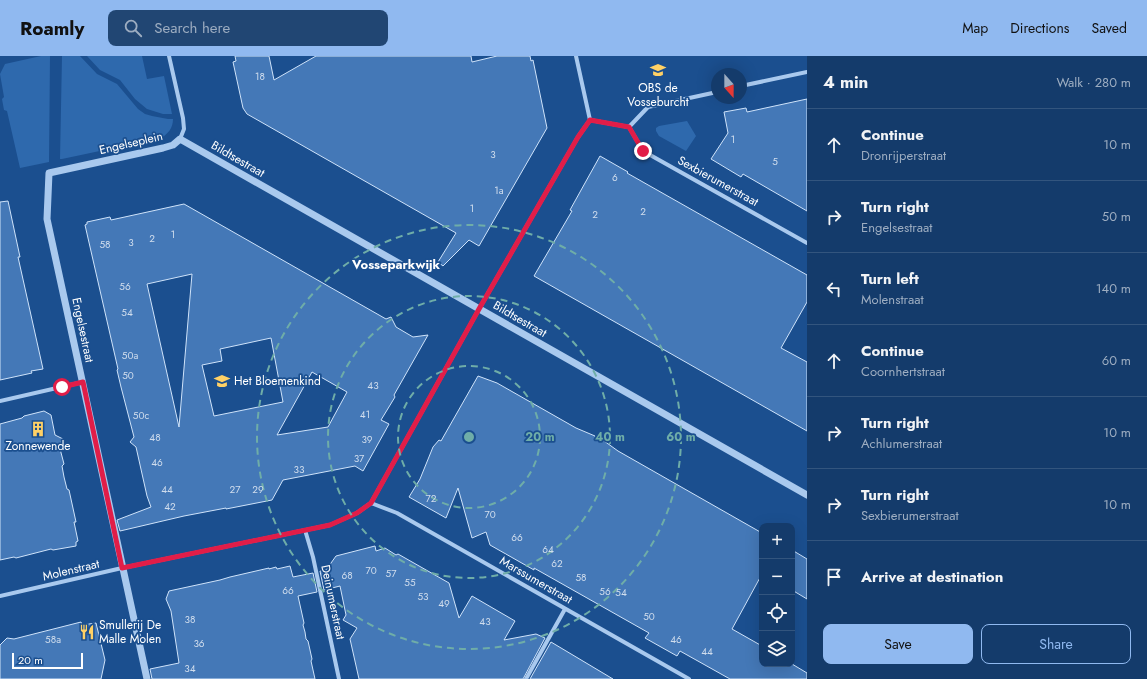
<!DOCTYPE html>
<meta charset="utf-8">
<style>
body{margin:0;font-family:Jost,sans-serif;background:#214673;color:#f1f3f6}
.controls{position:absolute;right:12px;bottom:12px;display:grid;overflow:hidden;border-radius:8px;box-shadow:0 4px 16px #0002}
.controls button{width:36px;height:36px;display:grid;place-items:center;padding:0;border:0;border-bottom:1px solid #33557e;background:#143b6b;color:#f1f3f6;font:20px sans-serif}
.compass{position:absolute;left:711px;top:12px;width:36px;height:36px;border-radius:50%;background:#143b6b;box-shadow:0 4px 16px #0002;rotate:159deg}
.scale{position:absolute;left:12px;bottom:10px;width:71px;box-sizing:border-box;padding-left:4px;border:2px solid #fff;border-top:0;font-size:11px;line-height:14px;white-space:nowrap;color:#fff;-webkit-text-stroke:3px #1b4f8f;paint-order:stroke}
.stop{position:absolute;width:12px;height:12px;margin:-9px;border:3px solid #e11d48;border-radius:50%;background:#fff}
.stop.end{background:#e11d48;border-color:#fff;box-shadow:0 1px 4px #0008}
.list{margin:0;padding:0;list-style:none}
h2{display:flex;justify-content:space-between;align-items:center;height:52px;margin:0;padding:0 16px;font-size:17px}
h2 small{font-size:13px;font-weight:400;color:#9dadc1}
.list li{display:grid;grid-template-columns:26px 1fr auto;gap:12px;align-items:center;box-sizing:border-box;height:72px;padding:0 16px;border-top:1px solid #33557e}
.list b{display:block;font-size:15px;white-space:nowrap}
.list p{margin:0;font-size:13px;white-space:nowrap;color:#9dadc1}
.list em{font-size:13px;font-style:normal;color:#9dadc1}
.actions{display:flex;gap:8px;padding:12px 16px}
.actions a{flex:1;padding:9px 0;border:1px solid #90b9f0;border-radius:8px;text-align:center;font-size:14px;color:#90b9f0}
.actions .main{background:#90b9f0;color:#111}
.icon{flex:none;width:22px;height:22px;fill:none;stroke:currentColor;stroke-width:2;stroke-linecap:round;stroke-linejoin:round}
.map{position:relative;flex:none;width:807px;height:623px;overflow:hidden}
header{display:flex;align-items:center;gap:24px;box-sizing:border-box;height:56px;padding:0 20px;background:#90b9f0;color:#111}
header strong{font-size:19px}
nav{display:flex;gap:22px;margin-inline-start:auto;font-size:14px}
.search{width:280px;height:36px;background:#214673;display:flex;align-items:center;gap:10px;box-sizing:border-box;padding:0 14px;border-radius:8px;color:#9dadc1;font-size:15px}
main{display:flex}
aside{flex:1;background:#143b6b}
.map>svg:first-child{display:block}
</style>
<header>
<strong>Roamly</strong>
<div class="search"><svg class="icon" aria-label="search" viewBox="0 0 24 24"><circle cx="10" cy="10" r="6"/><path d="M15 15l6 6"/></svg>Search here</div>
<nav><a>Map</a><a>Directions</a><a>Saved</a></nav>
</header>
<main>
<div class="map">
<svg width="807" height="623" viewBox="0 0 807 623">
<rect width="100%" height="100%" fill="#1b4f8f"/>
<!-- green -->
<g fill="#2e69ad">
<polygon points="41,0 50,0 49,106 20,112 7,55 4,54 2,43 4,41 0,18 5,8"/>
<path d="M62,0H80L97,18L117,28L138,53L145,58L152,60L168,63H173C173,72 168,78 161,82L62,103H60Z"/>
<polygon points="87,0 142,0 147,23 164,20 172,58 163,58 147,53 135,43 120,24 100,14"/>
<polygon points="687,65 696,80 686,95 659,80 656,75 656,72 659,70"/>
</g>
<!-- building -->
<g fill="#4478b7" stroke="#cfe3fa" fill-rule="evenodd">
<polygon points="235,0 269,0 274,24 316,0 471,0 472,6 497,0 530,0 531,5 533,4 547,72 479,190 469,184 443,210 438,206 456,177 247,58 243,52 233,6 236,5"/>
<polygon points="807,43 807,155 743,118 741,121 711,103 728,77 724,56 746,52 747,56"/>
<polygon points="600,100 628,116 627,117 807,219 807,246 781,292 807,306 807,375 534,220 572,155 570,154"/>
<polygon points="8,145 20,201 18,201 43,313 31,315 32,317 0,324 0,146"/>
<path d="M184,148L386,263L391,261L396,271L413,281L428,279L394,339L395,341L381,364L389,368L363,415L355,410L283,424L272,444L226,453V452L184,460L120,475L117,464L151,451L147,440L136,391L130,386L134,381L121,331L117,314L118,313L85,169L87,168V166L110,161L111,164ZM192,218L184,312L179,371L147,228ZM271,282L283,346L214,360L202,309L222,305L220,293ZM312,316L347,336L328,371L277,379Z"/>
<polygon points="478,320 497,327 576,372 595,380 596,383 600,382 618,395 762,477 762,518 732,573 762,590 762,608 792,608 807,617 807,623 730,623 680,595 677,600 645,582 649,577 534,512 534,514 490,489 486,476 472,482 458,432 446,462 409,441 420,423 433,391 439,384 441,385"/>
<polygon points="44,355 51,359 55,379 63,383 59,389 64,408 62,410 64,421 67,433 69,434 76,466 74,466 78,485 76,486 76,490 53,494 51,493 16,502 14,501 0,504 0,368 22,362 24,360"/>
<polygon points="375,490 376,495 385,492 396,499 398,498 449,527 459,562 472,540 515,565 504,584 536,578 545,582 523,623 359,623 350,583 357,572 343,564 346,559 340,530 324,534 320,515 326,514 336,500"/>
<polygon points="792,494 807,503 807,543 792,534"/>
<polygon points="290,510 293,521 313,517 317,536 298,540 304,567 303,569 305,576 306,583 308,585 312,603 311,605 315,623 152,623 150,613 179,607 171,555 166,543 169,535 220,524 230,521 269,512 269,513 276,511 277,513"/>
<polygon points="81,566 82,569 96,567 105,604 101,623 0,623 0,589 7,582 14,583"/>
<polygon points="551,586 613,623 530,623"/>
</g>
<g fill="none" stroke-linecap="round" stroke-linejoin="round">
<!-- minor -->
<g stroke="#a9c9ee" stroke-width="4">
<polyline points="169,0 183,62 184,73 180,83"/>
<polyline points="741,30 807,16"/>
<polyline points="590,64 629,71 648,51 717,36"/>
<polyline points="629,71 643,95 807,187"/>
<polyline points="0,345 83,326"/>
<polyline points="371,447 397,457 689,623"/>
<polyline points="305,474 313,501 339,623"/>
<polyline points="0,540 122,512 330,469 357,457 371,447 479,253 578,81 590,64 576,0"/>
<polyline points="526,623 565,553"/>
</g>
<!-- tertiary -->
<polyline stroke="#a9c9ee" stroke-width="7" points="147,623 47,163 49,117 163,92 173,89 180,83 807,439"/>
</g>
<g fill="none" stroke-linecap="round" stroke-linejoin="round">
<!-- route -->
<polyline stroke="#e11d48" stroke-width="5" points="62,331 83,326 122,512 330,469 357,457 371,447 479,253 578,81 590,64 629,71 643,95"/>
</g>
<!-- distance rings -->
<g fill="none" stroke="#6fada8" stroke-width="2" stroke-dasharray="7 5">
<circle cx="469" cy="381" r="71"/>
<circle cx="469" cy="381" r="141"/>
<circle cx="469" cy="381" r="212"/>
</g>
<!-- icons -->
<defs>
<symbol id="school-bare" viewBox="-9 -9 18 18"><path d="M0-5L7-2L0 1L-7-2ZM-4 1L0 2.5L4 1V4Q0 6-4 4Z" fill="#ffd166" stroke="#1b4f8f" stroke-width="2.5" paint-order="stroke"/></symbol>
<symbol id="building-bare" viewBox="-9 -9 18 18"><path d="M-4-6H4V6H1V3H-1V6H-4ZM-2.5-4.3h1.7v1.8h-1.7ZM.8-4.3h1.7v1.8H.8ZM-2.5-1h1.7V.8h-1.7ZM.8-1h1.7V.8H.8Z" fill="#ffd166" stroke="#1b4f8f" stroke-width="2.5" paint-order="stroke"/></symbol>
<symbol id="restaurant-bare" viewBox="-9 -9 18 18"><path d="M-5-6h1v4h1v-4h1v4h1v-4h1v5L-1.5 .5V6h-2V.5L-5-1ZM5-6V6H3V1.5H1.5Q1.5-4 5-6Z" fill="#ffd166" stroke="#1b4f8f" stroke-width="2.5" paint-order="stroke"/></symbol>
</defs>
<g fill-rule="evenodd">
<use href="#school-bare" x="647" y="3" width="22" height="22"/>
<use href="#school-bare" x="211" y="314" width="22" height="22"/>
<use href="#building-bare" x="27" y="362" width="22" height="22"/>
<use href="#restaurant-bare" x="76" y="565" width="22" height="22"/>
</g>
<g text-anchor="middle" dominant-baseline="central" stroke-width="3.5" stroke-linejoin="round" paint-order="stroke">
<!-- number labels -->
<g font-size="10" fill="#d0dded">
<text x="260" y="20">18</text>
<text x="733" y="83">1</text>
<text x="493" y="98">3</text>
<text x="775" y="105">5</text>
<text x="615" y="121">6</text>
<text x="499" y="134">1a</text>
<text x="472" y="152">1</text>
<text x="643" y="155">2</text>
<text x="595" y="158">2</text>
<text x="173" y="178">1</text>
<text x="152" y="182">2</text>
<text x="131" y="186">3</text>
<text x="105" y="188">58</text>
<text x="125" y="230">56</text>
<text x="127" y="256">54</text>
<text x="130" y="299">50a</text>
<text x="128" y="319">50</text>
<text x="373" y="329">43</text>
<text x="365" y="358">41</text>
<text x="141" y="359">50c</text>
<text x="155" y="381">48</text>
<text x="367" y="383">39</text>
<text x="359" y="402">37</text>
<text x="157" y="406">46</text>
<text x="299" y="413">33</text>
<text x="167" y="433">44</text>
<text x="235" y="433">27</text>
<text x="258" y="433">29</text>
<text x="431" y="442">72</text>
<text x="170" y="450">42</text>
<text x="490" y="458">70</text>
<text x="517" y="481">66</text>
<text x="548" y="493">64</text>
<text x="557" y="507">62</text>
<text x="371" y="514">70</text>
<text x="391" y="517">57</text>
<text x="347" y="519">68</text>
<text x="581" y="521">58</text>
<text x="410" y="526">55</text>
<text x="288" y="534">66</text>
<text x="605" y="535">56</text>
<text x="621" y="536">54</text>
<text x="423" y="540">53</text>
<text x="444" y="547">49</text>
<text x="649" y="560">50</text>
<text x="190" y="563">38</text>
<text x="485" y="565">43</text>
<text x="53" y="583">58a</text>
<text x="676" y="583">46</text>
<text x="199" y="587">36</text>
<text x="707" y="595">44</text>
<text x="190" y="612">34</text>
</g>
<!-- poi labels -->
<g font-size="12" fill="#fff" stroke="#1b4f8f">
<text x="658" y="32">OBS de<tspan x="658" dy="14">Vosseburcht</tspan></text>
<text x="234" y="325" text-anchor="start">Het Bloemenkind</text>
<text x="38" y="390">Zonnewende</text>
<text x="99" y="569" text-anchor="start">Smullerij De<tspan x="99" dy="14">Malle Molen</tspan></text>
</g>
<!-- street labels -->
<g font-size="12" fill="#fff" stroke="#1b4f8f">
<text transform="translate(131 87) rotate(-13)">Engelseplein</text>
<text transform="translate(238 103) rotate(30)">Bildtsestraat</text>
<text transform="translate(718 125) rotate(29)">Sexbierumerstraat</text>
<text transform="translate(520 263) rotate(30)">Bildtsestraat</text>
<text transform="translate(83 274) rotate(78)">Engelsestraat</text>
<text transform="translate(71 514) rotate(-13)">Molenstraat</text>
<text transform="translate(536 524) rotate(30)">Marssumerstraat</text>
<text transform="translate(333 546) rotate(78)">Deinumerstraat</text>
</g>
<!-- neighbourhood labels -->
<g font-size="13" font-weight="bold" fill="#fff" stroke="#1b4f8f">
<text x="396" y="208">Vosseparkwijk</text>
</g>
</g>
<circle cx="469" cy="381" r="6" fill="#6fada8" stroke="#1b4f8f" stroke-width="2"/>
<g font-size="12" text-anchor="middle" font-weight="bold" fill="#6fada8" stroke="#1b4f8f" stroke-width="3.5" stroke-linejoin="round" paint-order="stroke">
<text x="540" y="385">20 m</text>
<text x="610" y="385">40 m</text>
<text x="681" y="385">60 m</text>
</g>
</svg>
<div class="controls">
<button>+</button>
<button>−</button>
<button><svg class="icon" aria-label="locate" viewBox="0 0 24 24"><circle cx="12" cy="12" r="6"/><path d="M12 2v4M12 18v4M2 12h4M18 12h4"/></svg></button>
<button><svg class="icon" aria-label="layers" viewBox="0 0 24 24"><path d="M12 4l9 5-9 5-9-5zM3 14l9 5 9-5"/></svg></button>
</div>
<svg class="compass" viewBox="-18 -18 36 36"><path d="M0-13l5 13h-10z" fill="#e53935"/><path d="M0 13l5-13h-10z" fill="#9dadc1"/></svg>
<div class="scale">20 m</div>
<div class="stop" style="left:62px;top:331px"></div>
<div class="stop end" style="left:643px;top:95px"></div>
</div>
<aside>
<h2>4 min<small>Walk · 280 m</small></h2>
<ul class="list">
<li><svg class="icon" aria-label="ahead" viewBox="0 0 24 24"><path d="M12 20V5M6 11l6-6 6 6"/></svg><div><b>Continue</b><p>Dronrijperstraat</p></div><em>10 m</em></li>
<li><svg class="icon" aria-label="right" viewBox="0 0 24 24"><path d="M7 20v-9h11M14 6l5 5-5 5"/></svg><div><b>Turn right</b><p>Engelsestraat</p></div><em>50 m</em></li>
<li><svg class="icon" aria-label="left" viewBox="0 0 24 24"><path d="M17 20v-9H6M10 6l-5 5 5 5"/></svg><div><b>Turn left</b><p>Molenstraat</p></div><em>140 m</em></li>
<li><svg class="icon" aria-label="ahead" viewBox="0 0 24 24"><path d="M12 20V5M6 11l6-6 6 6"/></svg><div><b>Continue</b><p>Coornhertstraat</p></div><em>60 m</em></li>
<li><svg class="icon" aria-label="right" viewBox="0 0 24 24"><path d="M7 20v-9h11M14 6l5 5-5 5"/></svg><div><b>Turn right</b><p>Achlumerstraat</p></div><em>10 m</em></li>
<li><svg class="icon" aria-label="right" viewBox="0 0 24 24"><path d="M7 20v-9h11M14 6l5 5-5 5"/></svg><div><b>Turn right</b><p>Sexbierumerstraat</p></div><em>10 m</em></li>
<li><svg class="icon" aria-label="arrive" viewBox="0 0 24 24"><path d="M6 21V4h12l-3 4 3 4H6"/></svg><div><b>Arrive at destination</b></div></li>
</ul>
<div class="actions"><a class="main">Save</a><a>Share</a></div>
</aside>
</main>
